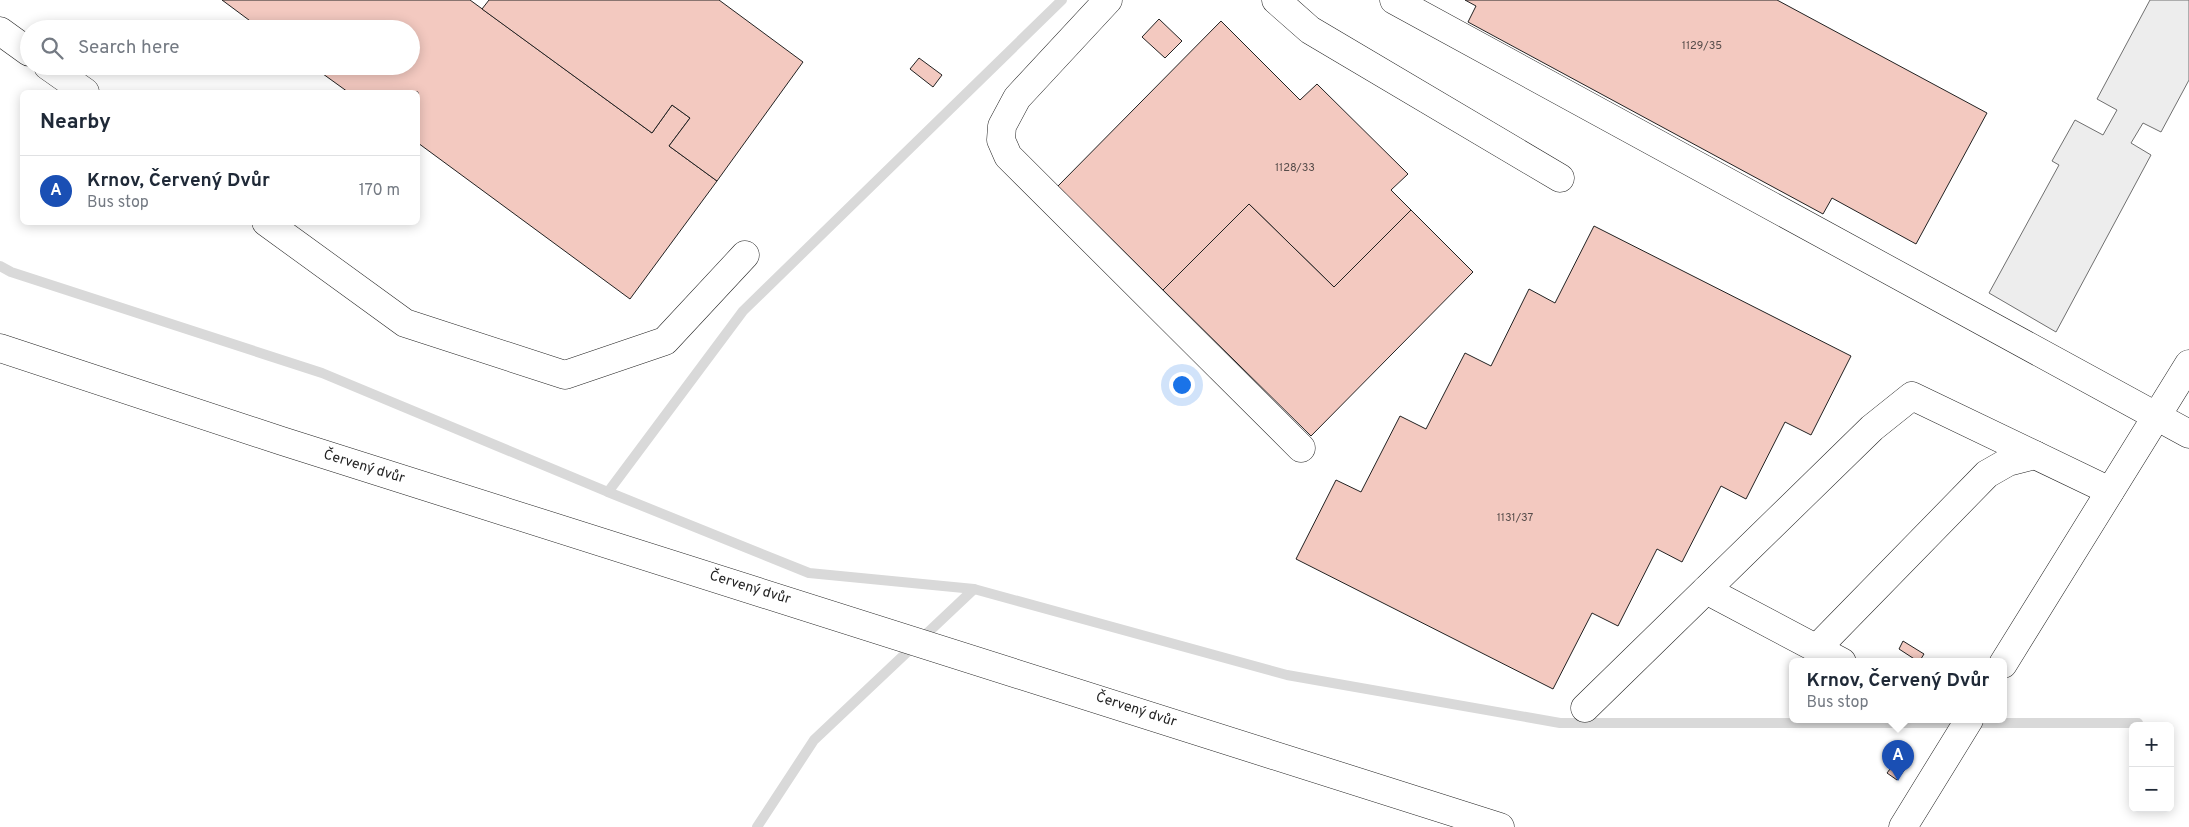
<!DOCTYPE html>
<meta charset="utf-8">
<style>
body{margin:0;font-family:Overpass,sans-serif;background:#f2f2f3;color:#1f2937}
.controls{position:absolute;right:15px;bottom:15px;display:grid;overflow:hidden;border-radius:8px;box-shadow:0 2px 12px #0003}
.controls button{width:45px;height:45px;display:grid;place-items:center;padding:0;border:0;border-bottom:1px solid #e0e1e3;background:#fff;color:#1f2937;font:25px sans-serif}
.you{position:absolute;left:1181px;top:384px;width:18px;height:18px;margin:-12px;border:4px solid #fff;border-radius:50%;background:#1a73e8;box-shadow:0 0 0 8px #1a73e833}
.badge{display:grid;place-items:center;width:32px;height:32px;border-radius:50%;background:#111827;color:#fff;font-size:16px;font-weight:700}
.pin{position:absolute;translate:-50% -41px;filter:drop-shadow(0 1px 2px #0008)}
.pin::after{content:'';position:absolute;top:26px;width:18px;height:15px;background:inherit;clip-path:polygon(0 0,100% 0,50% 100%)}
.popup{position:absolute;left:1789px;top:658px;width:218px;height:65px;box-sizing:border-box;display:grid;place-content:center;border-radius:8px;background:#fff;filter:drop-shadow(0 1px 4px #0005);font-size:16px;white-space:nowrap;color:#747a83}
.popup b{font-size:19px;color:#1f2937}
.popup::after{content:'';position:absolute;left:50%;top:100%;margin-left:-10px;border:10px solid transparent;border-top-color:#fff}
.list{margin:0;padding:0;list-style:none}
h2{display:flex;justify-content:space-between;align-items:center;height:65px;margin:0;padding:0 20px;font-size:21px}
h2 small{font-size:16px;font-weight:400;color:#747a83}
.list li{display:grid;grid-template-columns:32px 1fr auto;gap:15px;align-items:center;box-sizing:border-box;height:70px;padding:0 20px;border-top:1px solid #e0e1e3}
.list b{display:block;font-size:19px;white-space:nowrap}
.list p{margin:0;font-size:16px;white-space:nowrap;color:#747a83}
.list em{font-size:16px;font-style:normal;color:#747a83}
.icon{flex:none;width:28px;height:28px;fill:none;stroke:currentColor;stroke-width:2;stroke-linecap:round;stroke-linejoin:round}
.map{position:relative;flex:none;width:2189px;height:827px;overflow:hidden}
.search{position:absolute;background:#fff;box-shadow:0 2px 12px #0003;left:20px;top:20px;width:400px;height:55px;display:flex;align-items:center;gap:12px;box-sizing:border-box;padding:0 18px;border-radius:28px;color:#747a83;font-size:19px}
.panel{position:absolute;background:#fff;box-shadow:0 2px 12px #0003;left:20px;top:90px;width:400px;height:135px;border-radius:8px}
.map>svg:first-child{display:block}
</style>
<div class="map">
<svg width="2189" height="827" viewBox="0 0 2189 827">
<rect width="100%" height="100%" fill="#fff"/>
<!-- parking -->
<polygon fill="#ededed" stroke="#6f6f6f" points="2150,0 2189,0 2189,80 2161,132 2143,123 2131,143 2151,155 2056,332 1989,293 2059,165 2052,161 2075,120 2103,135 2117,110 2097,99"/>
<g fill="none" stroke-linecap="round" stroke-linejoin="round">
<!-- stream -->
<g stroke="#d9d9d9" stroke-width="10">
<polyline points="0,266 11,272 322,373 608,492 743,311 1062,0"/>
<polyline points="608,492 809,573 974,589 1287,675 1560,723 2138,723"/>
<polyline points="757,827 814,740 974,589"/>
</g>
</g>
<!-- building -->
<g fill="#f3c9c0" stroke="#222">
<polygon points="222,0 470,0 652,133 672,105 690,118 669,146 717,181 630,299 418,143 418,92 348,92 312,66 411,66 411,29 261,29"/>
<polygon points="489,0 719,0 803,62 717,181 669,146 690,118 672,105 652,133 482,9"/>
<polygon points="1465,0 1777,0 1987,113 1916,244 1832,198 1823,214 1468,22 1476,6"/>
<polygon points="1159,19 1182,41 1165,58 1142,37"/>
<polygon points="1221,21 1300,100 1317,84 1408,174 1391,190 1411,210 1334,287 1249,204 1163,290 1058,186"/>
<polygon points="919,58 942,75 933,87 910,69"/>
<polygon points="1249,204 1334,287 1411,210 1473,272 1311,436 1163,290"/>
<polygon points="1594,226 1851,356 1811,435 1785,422 1746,499 1721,486 1682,562 1657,549 1618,626 1592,613 1553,689 1296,559 1336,480 1361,492 1400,416 1426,429 1465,353 1491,366 1529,289 1555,303"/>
<polygon points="1903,641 1924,654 1919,662 1899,649"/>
<polygon points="1899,757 1909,764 1897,780 1887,773"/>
</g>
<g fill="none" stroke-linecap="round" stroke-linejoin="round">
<defs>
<g id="minor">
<polyline points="1108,0 1017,98 1002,126 1001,140 1008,156 1301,448"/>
<polyline points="1276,0 1310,30 1560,178"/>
<polyline points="1394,0 2189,434"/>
<polyline points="0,31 29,52"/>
<polyline points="48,66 85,92"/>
<polyline points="266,222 405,323 565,375 665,341 745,255"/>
<polyline points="1706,590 1842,662"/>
<polyline points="1816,649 1987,474 2008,462 2035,455"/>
<polyline points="2003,664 2189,364"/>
<polyline points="1585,708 1872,428 1912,396 2110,491"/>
<polyline points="1903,827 1969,720"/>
</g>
<polyline id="major" points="0,348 282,441 1500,827"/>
</defs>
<!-- minor casing -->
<use href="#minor" stroke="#222" stroke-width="29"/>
<!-- major casing -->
<use href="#major" stroke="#222" stroke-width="29"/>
<!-- minor -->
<use href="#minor" stroke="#fff" stroke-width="28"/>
<!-- major -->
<use href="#major" stroke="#fff" stroke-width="28"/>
</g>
<g text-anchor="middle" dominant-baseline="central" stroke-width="4" stroke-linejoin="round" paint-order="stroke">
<!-- number labels -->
<g font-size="11" fill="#564c4a">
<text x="1702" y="46">1129/35</text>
<text x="1295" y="168">1128/33</text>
<text x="1515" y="518">1131/37</text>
</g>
<!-- street labels -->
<g font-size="14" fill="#222" stroke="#fff">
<text transform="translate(364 467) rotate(17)">Červený dvůr</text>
<text transform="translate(750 588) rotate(17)">Červený dvůr</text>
<text transform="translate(1136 710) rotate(18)">Červený dvůr</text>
</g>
</g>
</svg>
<div class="controls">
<button>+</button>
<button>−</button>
</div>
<div class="you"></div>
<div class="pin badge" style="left:1898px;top:781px;background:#1a4fb4">A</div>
<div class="popup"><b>Krnov, Červený Dvůr</b>Bus stop</div>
<div class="search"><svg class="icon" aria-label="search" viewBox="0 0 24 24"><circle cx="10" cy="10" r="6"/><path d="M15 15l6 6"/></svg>Search here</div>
<section class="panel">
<h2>Nearby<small></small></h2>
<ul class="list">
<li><span class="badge" style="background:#1a4fb4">A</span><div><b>Krnov, Červený Dvůr</b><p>Bus stop</p></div><em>170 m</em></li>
</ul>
</section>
</div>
